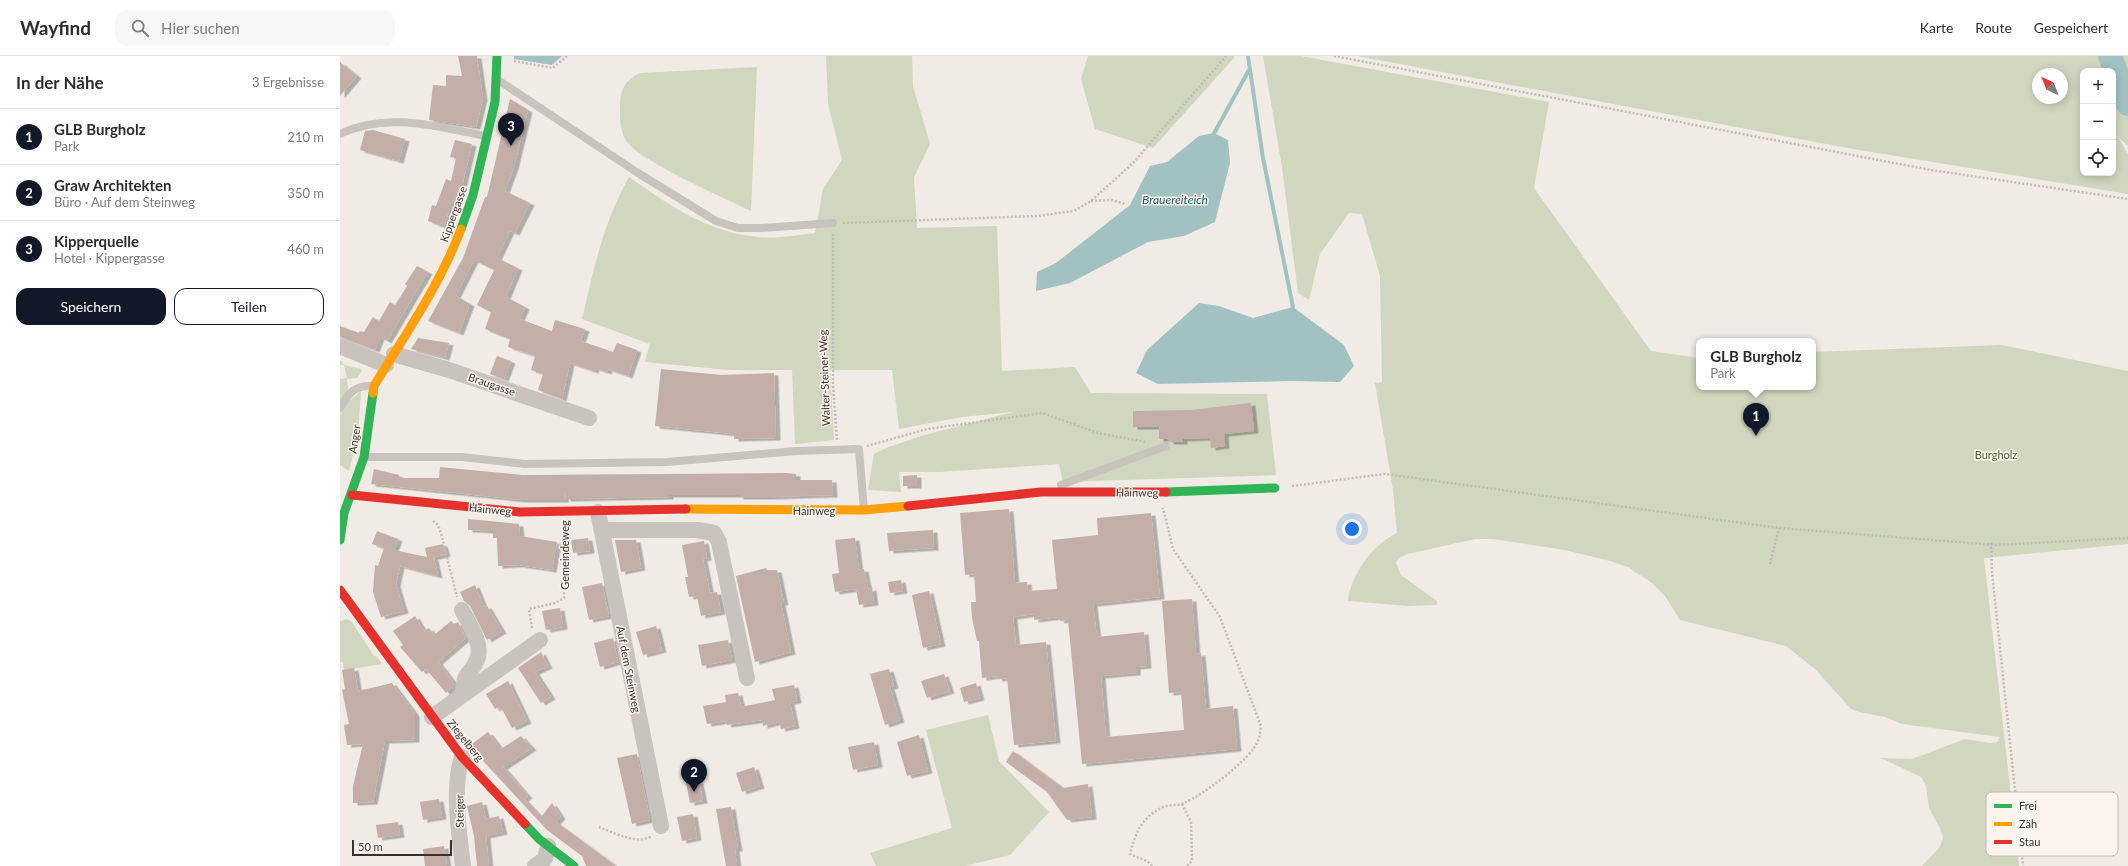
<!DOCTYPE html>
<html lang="de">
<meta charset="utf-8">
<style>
body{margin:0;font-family:Lato,sans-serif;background:#f7f7f7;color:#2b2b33}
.controls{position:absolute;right:12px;top:12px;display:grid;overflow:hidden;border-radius:8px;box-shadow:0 2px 10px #0003}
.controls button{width:36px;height:36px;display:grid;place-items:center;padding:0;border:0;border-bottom:1px solid #e1e1e2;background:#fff;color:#2b2b33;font:20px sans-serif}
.compass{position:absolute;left:1692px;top:12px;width:36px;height:36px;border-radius:50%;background:#fff;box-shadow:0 2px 10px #0003;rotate:317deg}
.scale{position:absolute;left:12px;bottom:10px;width:100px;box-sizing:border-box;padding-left:4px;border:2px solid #3b302b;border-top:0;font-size:11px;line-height:14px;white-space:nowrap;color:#3b302b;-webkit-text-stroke:3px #fbf5ee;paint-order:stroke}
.you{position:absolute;left:1012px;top:473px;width:14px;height:14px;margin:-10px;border:3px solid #fff;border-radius:50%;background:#1a73e8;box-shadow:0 0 0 6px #1a73e833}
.badge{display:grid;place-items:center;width:26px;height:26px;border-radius:50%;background:#111827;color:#fff;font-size:13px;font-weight:700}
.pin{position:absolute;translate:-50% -33px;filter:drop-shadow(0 1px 2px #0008)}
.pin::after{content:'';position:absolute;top:21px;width:14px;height:12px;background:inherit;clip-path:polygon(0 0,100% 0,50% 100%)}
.popup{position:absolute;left:1356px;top:282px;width:120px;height:52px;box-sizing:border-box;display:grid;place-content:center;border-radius:8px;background:#fff;filter:drop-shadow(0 1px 3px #0005);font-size:13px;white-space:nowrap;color:#7c7c81}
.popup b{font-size:15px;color:#2b2b33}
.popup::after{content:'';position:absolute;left:50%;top:100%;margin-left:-8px;border:8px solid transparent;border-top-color:#fff}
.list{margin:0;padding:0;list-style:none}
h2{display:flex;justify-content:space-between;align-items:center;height:52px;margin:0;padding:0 16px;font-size:17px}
h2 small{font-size:13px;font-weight:400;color:#7c7c81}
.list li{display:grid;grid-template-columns:26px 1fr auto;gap:12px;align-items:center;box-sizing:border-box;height:56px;padding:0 16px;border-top:1px solid #e1e1e2}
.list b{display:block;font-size:15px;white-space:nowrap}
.list p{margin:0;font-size:13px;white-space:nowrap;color:#7c7c81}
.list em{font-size:13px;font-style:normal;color:#7c7c81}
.actions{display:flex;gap:8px;padding:12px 16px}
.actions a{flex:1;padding:9px 0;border:1px solid #111827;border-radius:12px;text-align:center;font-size:14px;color:#111827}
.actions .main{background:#111827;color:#fff}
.icon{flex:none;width:22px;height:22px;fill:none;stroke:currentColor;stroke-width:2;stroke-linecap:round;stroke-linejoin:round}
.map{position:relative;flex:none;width:1788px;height:810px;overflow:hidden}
header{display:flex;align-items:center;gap:24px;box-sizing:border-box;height:56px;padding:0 20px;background:#fff;border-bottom:1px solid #e1e1e2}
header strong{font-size:19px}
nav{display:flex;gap:22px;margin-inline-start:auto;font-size:14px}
.search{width:280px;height:36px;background:#f7f7f7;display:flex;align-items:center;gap:10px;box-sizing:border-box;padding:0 14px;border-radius:12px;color:#7c7c81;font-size:15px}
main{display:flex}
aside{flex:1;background:#fff}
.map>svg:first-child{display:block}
</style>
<header>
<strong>Wayfind</strong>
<div class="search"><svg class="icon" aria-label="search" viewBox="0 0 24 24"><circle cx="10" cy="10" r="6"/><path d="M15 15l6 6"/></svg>Hier suchen</div>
<nav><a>Karte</a><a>Route</a><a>Gespeichert</a></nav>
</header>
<main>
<aside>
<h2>In der Nähe<small>3 Ergebnisse</small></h2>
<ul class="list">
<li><span class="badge">1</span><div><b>GLB Burgholz</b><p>Park</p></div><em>210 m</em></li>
<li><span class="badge">2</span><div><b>Graw Architekten</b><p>Büro · Auf dem Steinweg</p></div><em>350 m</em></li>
<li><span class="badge">3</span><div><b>Kipperquelle</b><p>Hotel · Kippergasse</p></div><em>460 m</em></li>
</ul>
<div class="actions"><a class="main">Speichern</a><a>Teilen</a></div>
</aside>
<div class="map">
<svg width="1788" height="810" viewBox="0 0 1788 810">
<defs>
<filter id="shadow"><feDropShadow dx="4.5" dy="2.5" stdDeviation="0" flood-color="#0004"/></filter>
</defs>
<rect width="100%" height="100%" fill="#f0ebe5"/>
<!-- green -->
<g fill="#d1d6bf" fill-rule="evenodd">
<path d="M486,0H572L573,30L590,88L574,121L577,172L657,170L662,315L735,311L751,337L927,338L936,419L723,426L719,408L600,416H559L561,436L528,434L534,398L546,392L581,380L673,356L622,361L559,373L552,314H490L494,384L455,388L452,314H389L305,306L310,288L242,263C254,212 263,167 289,121C329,149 367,176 417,181C436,183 457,179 475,177L483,133L502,104L488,48Z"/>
<polygon points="748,0 894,0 894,2 813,92 755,73 741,23"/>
<path d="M923,0H961L1209,46L1194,132L1311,295L1359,302V331H1473V296L1662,289L1788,315V488L1644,502L1679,810H1582L1600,791L1603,781L1600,772L1589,752L1586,730L1581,721L1541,702L1572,703L1625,683L1650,687L1657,686L1660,681L1562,668L1545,661L1519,656L1511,653L1475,613L1446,590L1340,564L1325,540L1312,527L1288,511L1270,505L1225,494L1153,483H1135L1068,498L1059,502L1056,507L1061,519L1097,545V549L1068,550L1008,545C1011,518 1033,488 1057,477L1053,434L1035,327L1042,326L1040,220L1022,158L1009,157L980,198L969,244L958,237L942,111Z"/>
<path d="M1017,0H1788V90L1778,81L1788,98V138L1513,93ZM1743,15H1773V117H1743ZM1698,18H1722V42H1698Z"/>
<path d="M417,11L411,155C387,143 296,104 285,83C280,73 280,61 280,50C280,34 285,24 300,17Z"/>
<polygon points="0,305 2,305 4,309 21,313 22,315 17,322 7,323 8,333 0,346 0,323 7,322 4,309 0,309"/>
<polygon points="21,335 18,379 9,415 0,409 0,358 9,345"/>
<polygon points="7,563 12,566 34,600 36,600 42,608 4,614 3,606 0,606 0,565"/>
<polygon points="648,659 659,705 709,756 670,799 625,810 536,810 530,797 612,772 586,674"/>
</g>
<!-- water -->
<g fill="#a1c2c1">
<polygon points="174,0 222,0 212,9 174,3"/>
<polygon points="874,77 888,84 890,107 875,166 844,180 808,186 730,227 696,235 697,216 716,207 790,149 810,110 827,106 859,80"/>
<polygon points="859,247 879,250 913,262 953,251 1004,289 1014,310 1000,326 953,325 818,328 796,317 807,294"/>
</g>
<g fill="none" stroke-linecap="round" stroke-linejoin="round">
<!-- stream -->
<g stroke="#a1c2c1" stroke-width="4">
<polyline points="908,0 923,102 953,251 951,255"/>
<polyline points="872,81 909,14"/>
</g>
<!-- river -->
<polyline stroke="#a1c2c1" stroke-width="24" points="1770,0 1788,48"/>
</g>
<!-- building -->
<g fill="#c3afa7" filter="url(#shadow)">
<polygon points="118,0 137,0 143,42 136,71 89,64 93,29 106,30 106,19 122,20"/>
<polygon points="0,6 17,20 0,40"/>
<polygon points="170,43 188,54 174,111 165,135 190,147 175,177 170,175 157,202 178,212 166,241 185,251 180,263 212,275 215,264 245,273 241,285 273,296 277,287 297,294 288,320 268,313 267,316 255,312 254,315 230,307 222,343 198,334 203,318 191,314 195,300 168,291 170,283 145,273 151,256 137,249 154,214 134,204 116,240 130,248 119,277 88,265 123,202 145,141 147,141"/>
<polygon points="33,74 65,83 59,105 20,94 25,75"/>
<polygon points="115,84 132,88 121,135 117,146 112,144 104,171 88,165 92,149 96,150 106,123 111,125 116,102 110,101"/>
<polygon points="77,210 88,216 47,285 40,281 35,294 0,281 0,270 19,277 20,275 24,276 33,261 39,265 50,246 55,249 67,230 65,228"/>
<polygon points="78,282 109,287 105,302 71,293"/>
<polygon points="157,300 171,305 164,323 150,318"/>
<polygon points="321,313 381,319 434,317 436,382 394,383 394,378 315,370"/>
<polygon points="911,347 914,375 884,378 885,390 871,392 870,382 843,383 843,386 830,386 828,383 819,383 819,371 793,371 793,355 851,354"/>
<polygon points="100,411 182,419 446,417 456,418 456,424 492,424 493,439 428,441 399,441 399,439 329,439 329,441 226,443 225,437 224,444 181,444 31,428 34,413 59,419 59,422 99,422"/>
<polygon points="577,419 577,430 563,430 563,420"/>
<polygon points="669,453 675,527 687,526 688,535 717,533 712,484 758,479 757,462 811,457 820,541 753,548 757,581 804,576 807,610 796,611 796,617 761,620 766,681 844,674 841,636 829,637 822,545 852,543 856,598 861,597 866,653 893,650 897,693 742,708 728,564 720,565 719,561 694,564 694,558 673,561 676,589 706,586 716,685 674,689 667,622 658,623 657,620 642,622 639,585 637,585 632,562 631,546 636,546 634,518 625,519 620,457"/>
<polygon points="128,463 179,468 180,480 217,486 212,514 179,509 158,510 157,482 153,482 153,475 128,474"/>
<polygon points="593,474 594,492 549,495 547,477"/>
<polygon points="37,475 58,483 54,494 87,501 85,492 103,488 106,498 92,502 94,502 98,520 60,510 56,528 64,555 41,561 33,536 35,509 38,510 44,492 32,488"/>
<polygon points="248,482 250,495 233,497 231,484"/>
<polygon points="515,482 519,514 524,513 528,533 532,532 534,547 519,549 516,533 495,536 492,518 499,517 495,484"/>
<polygon points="275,484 296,484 301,512 281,516"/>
<polygon points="364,485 367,502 363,503 370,537 377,536 381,556 361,560 357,540 349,541 345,521 348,521 342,489"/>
<polygon points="426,512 427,514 437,514 444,547 441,547 451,596 415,606 396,520"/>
<polygon points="561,524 563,535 550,537 548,526"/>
<polygon points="262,527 269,560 249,564 242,531"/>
<polygon points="135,529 144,551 147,550 162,575 147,584 130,550 124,545 120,536"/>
<polygon points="589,535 601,588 583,592 572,539"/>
<polygon points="220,552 223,571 206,574 202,555"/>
<polygon points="75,560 84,575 89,572 94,579 111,565 114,568 118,566 126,582 98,606 112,624 114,629 106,637 86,613 82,616 60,591 63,589 53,575"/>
<polygon points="316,570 322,594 303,599 296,576"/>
<polygon points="273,582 278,606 260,611 254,587"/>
<polygon points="388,584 392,604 362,610 358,589"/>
<polygon points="201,596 208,610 195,616 211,641 201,647 178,612"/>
<polygon points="14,612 18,635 52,627 75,658 75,684 45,685 33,746 13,747 13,730 23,688 7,689 4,669 9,668 2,634 5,633 2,614"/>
<polygon points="549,613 554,630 550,631 560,664 545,669 530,618"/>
<polygon points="604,618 610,635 587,642 581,625"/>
<polygon points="168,625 187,665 172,672 162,653 160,654 158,651 155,653 146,638"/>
<polygon points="636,627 640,642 624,646 620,632"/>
<polygon points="454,629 457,645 450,646 455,670 441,673 439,666 423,670 422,664 387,669 386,665 367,668 363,650 386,646 385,639 398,637 401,651 435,644 432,633"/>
<polygon points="148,676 161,693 181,680 192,692 163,711 188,740 184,743 201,761 212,747 221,761 216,766 276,810 246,810 242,800 207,774 144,706 132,688"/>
<polygon points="579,679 588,715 567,720 557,686"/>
<polygon points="534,686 538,709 513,714 508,691"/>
<polygon points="673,695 723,732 748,728 752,761 727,764 707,736 666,706"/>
<polygon points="297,698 310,764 292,768 277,702"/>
<polygon points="414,711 420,730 402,736 396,717"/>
<polygon points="359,725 363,745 350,747 346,727"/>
<polygon points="99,743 102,761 83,764 80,746"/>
<polygon points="142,746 146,763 159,760 163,776 146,780 149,810 137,810 134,780 127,750"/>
<polygon points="391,751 398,793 395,793 397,810 386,810 376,753"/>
<polygon points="353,758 357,782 342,785 337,761"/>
<polygon points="58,766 60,779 38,782 36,769"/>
<polygon points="104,790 107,810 85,810 83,793"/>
</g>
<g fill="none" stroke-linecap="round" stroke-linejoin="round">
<!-- path -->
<g stroke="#c2bbb6" stroke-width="2.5" stroke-dasharray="2 2" stroke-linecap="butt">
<polyline points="994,0 1591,114 1788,143"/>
<polyline points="174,5 213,12 227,0"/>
<polyline points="751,145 771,144 786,148"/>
<polyline points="503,167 697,160 734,155 751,145 793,107 886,0"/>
<polyline points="493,178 493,329 497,384"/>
<polyline points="527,390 587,373 702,357 758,377 806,386"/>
<polyline points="952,430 1045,418 1439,472 1656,489 1788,482"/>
<polyline points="93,465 98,469 101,477 117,541"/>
<polyline points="1651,487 1652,516 1683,810"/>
<polyline points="1430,508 1439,472"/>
<polyline points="192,572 189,553 215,547 224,542 224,473"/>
<polyline points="842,748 851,766 852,805 847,810"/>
<path d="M259,771C274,777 297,789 312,780"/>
<path d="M812,810L807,805L790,798C795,777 802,761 823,751C830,748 838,750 844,747C863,739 911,703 918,685C920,680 920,675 921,670L880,561L833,493L823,452"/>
</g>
<!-- lane -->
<g stroke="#c9c3be" stroke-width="8">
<polyline points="158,24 298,117 376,165 398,172 422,172 493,167"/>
<path d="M0,78C47,55 98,71 146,80"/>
<path d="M0,352C9,337 14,329 33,330"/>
<polyline points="25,401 122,401 185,408 327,406 456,395 519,393 524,454"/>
<polyline points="721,429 826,390"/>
</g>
<!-- street -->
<g stroke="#c9c3be" stroke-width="16">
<polyline points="0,290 46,309"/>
<polyline points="54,298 109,314 249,362"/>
<polyline points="258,456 321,770"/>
<polyline points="262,474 357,474 374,477 379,486 407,622"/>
<path d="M122,554C129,568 144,589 137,604C130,620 124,614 123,637"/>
<polyline points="92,661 200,584"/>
<path d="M122,701C112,731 119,778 123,810"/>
<polyline points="195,810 205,803 208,790"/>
</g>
<!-- fast -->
<g stroke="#30b455" stroke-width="9">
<polyline points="121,173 133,139 155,46 157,0"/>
<polyline points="826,436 935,432"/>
<polyline points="0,484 4,457 24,401 33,337"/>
<polyline points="185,768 199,783 234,810"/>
</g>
<!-- slow -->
<g stroke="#ff9f0a" stroke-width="9">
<path d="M33,337L34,330C65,279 100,229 121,173"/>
<polyline points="346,453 524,454 568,450"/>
</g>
<!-- jam -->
<g stroke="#e5322d" stroke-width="9">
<polyline points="12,439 180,456 346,453"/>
<polyline points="568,450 701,436 826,436"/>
<polyline points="0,534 122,701 185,768"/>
</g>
</g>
<g text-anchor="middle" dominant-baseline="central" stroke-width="3" stroke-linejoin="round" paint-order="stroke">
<!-- street labels -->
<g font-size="11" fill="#3b302b" stroke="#fbf5ee">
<text transform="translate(113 158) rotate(-70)">Kippergasse</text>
<text transform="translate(484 322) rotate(-92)">Walter-Steiner-Weg</text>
<text transform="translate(152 328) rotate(19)">Braugasse</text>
<text transform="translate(14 383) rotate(-81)">Anger</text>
<text transform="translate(797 436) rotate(1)">Hainweg</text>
<text transform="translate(150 453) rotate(6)">Hainweg</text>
<text x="474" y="454">Hainweg</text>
<text transform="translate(224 499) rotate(-90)">Gemeindeweg</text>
<text transform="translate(289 613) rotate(79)">Auf dem Steinweg</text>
<text transform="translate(126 684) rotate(51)">Ziegelberg</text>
<text transform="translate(119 755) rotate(-91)">Steiger</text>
</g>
<!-- park labels -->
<g font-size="11" fill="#4a5a2e" stroke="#fbf5ee">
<text x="1656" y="398">Burgholz</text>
</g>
<!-- water labels -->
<g font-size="12" font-style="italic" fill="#1f5a5e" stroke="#fbf5ee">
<text x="835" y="143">Brauereiteich</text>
</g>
</g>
<!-- legend -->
<rect x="1646" y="736" width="132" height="64" rx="6" fill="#fbf5ee" stroke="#c1bab4" stroke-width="1"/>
<rect x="1654" y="748" width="18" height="4" fill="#30b455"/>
<rect x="1654" y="766" width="18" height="4" fill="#ff9f0a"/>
<rect x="1654" y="784" width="18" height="4" fill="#e5322d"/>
<g font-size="11" fill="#3b302b">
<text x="1679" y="754">Frei</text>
<text x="1679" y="772">Zäh</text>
<text x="1679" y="790">Stau</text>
</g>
</svg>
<div class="controls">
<button>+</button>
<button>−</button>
<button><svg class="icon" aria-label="locate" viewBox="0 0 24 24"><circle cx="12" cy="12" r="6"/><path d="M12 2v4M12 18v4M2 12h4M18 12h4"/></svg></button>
</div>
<svg class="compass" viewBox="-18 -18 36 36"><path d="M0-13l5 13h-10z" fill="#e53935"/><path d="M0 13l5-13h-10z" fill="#7c7c81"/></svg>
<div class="scale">50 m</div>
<div class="you"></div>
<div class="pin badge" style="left:1416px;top:380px">1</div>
<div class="popup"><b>GLB Burgholz</b>Park</div>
<div class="pin badge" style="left:354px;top:736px">2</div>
<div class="pin badge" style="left:171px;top:90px">3</div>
</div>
</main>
